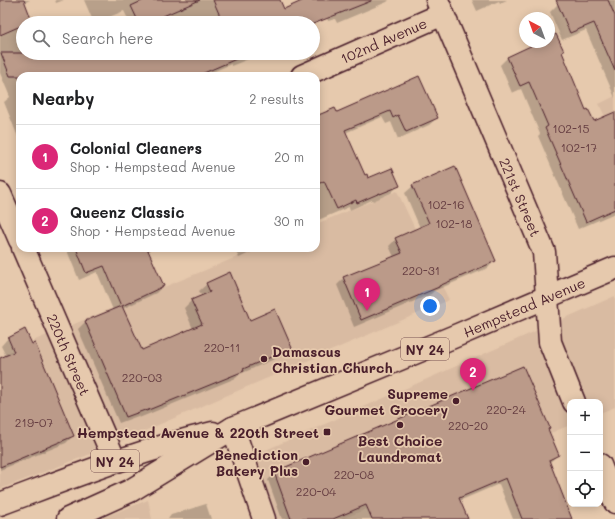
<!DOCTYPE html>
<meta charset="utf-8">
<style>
body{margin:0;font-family:Mali,sans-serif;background:#f6f6f6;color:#202124}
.controls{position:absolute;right:12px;bottom:12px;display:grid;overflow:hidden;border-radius:8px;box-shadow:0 2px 10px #0003}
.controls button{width:36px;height:36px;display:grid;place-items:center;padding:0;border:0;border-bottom:1px solid #e0e0e0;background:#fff;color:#202124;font:20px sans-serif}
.compass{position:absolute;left:519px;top:12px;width:36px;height:36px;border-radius:50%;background:#fff;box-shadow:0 2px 10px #0003;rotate:319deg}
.you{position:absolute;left:430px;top:306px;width:14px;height:14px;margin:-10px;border:3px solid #fff;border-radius:50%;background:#1a73e8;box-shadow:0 0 0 6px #1a73e833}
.badge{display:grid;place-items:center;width:26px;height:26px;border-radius:50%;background:#db2777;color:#fff;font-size:13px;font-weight:700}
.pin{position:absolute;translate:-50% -33px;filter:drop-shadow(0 1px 2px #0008)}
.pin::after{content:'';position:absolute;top:21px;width:14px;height:12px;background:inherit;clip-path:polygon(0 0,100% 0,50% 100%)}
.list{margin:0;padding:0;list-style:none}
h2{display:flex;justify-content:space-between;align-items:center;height:52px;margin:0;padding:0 16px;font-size:17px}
h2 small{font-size:13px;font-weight:400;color:#757577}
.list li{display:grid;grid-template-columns:26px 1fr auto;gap:12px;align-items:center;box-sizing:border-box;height:64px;padding:0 16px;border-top:1px solid #e0e0e0}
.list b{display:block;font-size:15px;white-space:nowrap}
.list p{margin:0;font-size:13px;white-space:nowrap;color:#757577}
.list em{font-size:13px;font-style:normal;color:#757577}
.icon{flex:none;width:22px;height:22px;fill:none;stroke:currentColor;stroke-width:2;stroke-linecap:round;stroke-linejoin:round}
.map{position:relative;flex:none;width:615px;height:519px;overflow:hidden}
.search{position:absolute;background:#fff;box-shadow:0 2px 10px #0003;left:16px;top:16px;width:304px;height:44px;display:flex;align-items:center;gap:10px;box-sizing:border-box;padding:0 14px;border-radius:22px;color:#757577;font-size:15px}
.panel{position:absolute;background:#fff;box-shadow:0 2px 10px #0003;left:16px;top:72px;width:304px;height:180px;border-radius:12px}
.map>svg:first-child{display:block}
</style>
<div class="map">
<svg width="615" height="519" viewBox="0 0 615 519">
<rect width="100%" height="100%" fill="#e6c9ad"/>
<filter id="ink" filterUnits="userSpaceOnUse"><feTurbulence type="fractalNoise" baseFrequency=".025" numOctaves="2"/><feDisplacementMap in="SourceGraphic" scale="8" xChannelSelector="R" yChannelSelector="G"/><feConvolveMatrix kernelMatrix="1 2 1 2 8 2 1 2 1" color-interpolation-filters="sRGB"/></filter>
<g filter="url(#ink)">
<!-- built -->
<g fill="#d9bba2">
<polygon points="615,96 615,138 599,104"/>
<polygon points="397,191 449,300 93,453 0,489 0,356 40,338 259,248 316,248 316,224"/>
<polygon points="615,296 615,407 600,413 600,402 570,402 570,425 342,519 258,519 239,462"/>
<polygon points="148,500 152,519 99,519"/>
</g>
<!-- shadow -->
<g fill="#0003">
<polygon points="0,0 30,0 24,3 32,23 23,23 23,53 259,53 256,56 231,66 231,64 204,76 20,76 20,142 4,102 10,97 0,73"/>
<polygon points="55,0 64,0 56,3"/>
<polygon points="84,0 279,0 283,11 307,0 389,0 387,2 337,23 335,19 328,21 327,18 313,25 313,23 130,23 124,11 94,23"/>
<polygon points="472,0 507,0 500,3 499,1 477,11"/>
<polygon points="569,0 615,0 615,98 586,30 562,40 550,12 558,4"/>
<polygon points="549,39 561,53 586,111 593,122 615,113 615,213 578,229 538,136 540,134 521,89 512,93 500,65 508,57 542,42 549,42"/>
<polygon points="419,77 437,118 429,125 398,139 391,122 386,124 382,117 345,133 365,176 368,179 398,186 391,193 373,201 372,200 350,210 349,207 316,221 316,117 336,113"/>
<polygon points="413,186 495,260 488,268 434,291 431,294 354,327 337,285 344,278 394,257 389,246 396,239 420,228 405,193"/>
<polygon points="66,248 151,248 148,252 163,286 156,293 122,309 141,352 193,329 184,308 191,301 202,296 199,291 207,284 250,321 291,348 284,355 240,374 236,378 139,418 138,416 119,423 78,329 85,322 113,310 97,272 79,280"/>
<polygon points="234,248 260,248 239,258"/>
<polygon points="25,331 73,436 66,443 0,470 0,359 6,356 1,346 8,338"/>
<polygon points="547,429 558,455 549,463 572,519 513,519 499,484 459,501 467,519 282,519 268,480 275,473"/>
<polygon points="206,504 211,519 168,519 171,515"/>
</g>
<!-- building -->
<g fill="#bb9a89" stroke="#4a1f2b">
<polygon points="0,0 24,0 32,21 23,23 23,25 0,35"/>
<polygon points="144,0 200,0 147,23 139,23 131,6"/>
<polygon points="213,0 280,0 284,9 304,0 371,0 371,1 313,24 223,23"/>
<polygon points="556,0 608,0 615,16 615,71 594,23 570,33"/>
<polygon points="556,34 564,51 562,52 586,110 588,109 594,121 615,112 615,209 586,222 545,128 548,126 529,82 520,86 507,57 539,42 549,42 549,38"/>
<polygon points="1,53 250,53 197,76 10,76"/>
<polygon points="419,76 438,118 406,132 398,115 393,118 390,111 345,130 365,175 367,174 368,178 392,168 400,186 380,194 380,193 357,203 356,200 337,209 324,181 316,185 316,116 335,108 337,112"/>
<polygon points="455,166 496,261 439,286 439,287 361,320 343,277 402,253 395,238 429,223 412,185"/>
<polygon points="76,248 147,248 164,286 122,306 142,350 202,324 191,300 210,292 206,283 230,272 250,320 275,309 292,348 243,369 244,371 146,411 145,410 126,417 85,321 121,306 104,266 86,273"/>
<polygon points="25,329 32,344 35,343 74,436 0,467 0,358 14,352 8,338"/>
<polygon points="523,366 550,428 548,429 559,455 549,460 572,519 522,519 506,478 459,498 468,519 372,519 366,505 333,519 291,519 274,472"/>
</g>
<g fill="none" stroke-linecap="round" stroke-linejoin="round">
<defs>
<g id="minor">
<path id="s1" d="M437,0L544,252L550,342L574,402"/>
<path id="s2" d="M302,76L443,14"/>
<polyline points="0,194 20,240"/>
<path id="s3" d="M23,248L115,461"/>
<polyline points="233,428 264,519"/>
<polyline points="600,465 615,502"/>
</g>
<g id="major">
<path d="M0,504C70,478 140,450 213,433"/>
<path id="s4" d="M68,519L130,491L233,428L453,337L615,268"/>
</g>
</defs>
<!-- minor casing -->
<use href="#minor" stroke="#4a1f2b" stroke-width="25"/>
<!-- major casing -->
<use href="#major" stroke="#4a1f2b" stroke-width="25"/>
<!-- minor -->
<use href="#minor" stroke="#e6c9ad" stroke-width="22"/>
<!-- major -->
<use href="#major" stroke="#e6c9ad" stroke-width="22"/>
</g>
</g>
<!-- markers -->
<g fill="#4a1f2b" stroke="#e6c9ad" stroke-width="1.5">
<circle cx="264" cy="359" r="4"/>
<circle cx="456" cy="401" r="4"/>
<circle cx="400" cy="425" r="4"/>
<rect x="323" y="428" width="8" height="8" rx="2"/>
<circle cx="306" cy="462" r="4"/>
</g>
<g text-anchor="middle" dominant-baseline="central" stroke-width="3.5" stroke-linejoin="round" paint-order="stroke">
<!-- number labels -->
<g font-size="12" fill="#663e42">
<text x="571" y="128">102-15</text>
<text x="579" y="147">102-17</text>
<text x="446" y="204">102-16</text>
<text x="454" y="223">102-18</text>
<text x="421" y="270">220-31</text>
<text x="222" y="347">220-11</text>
<text x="142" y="377">220-03</text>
<text x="506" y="409">220-24</text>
<text x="34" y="422">219-07</text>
<text x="468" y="425">220-20</text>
<text x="354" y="474">220-08</text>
<text x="316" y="491">220-04</text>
</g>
<!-- shield labels -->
<g fill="#e6c9ad" stroke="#795252" stroke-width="1">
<rect x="401" y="338" width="48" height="22" rx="3"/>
<rect x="91" y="450" width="48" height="22" rx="3"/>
</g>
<g font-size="13" font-weight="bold" fill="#4a1f2b">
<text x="425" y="349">NY 24</text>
<text x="115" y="461">NY 24</text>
</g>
<!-- street labels -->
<g font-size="14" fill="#4a1f2b" stroke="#e6c9ad">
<text stroke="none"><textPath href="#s2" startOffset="89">102nd Avenue</textPath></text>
<text stroke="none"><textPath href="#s1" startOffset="214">221st Street</textPath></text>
<text stroke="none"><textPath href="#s4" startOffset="504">Hempstead Avenue</textPath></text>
<text stroke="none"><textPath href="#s3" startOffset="116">220th Street</textPath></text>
</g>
<!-- poi labels -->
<g font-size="14" font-weight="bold" fill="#4a1f2b" stroke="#e6c9ad" text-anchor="end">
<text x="272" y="351" text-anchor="start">Damascus<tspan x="272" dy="16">Christian Church</tspan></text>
<text x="448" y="393">Supreme<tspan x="448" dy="16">Gourmet Grocery</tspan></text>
<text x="319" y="432">Hempstead Avenue &amp; 220th Street</text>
<text x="400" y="440" text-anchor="middle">Best Choice<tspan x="400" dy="16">Laundromat</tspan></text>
<text x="298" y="454">Benediction<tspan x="298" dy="16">Bakery Plus</tspan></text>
</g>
</g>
</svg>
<div class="controls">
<button>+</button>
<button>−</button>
<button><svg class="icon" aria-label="locate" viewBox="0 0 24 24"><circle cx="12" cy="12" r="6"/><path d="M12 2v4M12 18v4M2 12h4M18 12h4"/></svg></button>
</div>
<svg class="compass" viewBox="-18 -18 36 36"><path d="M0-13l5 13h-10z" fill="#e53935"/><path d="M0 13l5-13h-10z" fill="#757577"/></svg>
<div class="you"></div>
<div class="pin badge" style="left:367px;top:311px">1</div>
<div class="pin badge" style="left:473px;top:391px">2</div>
<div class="search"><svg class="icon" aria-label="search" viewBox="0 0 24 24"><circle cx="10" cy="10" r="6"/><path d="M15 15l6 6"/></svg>Search here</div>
<section class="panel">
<h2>Nearby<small>2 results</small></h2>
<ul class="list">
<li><span class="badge">1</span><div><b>Colonial Cleaners</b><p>Shop · Hempstead Avenue</p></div><em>20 m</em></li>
<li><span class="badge">2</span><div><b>Queenz Classic</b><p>Shop · Hempstead Avenue</p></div><em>30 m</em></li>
</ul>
</section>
</div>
